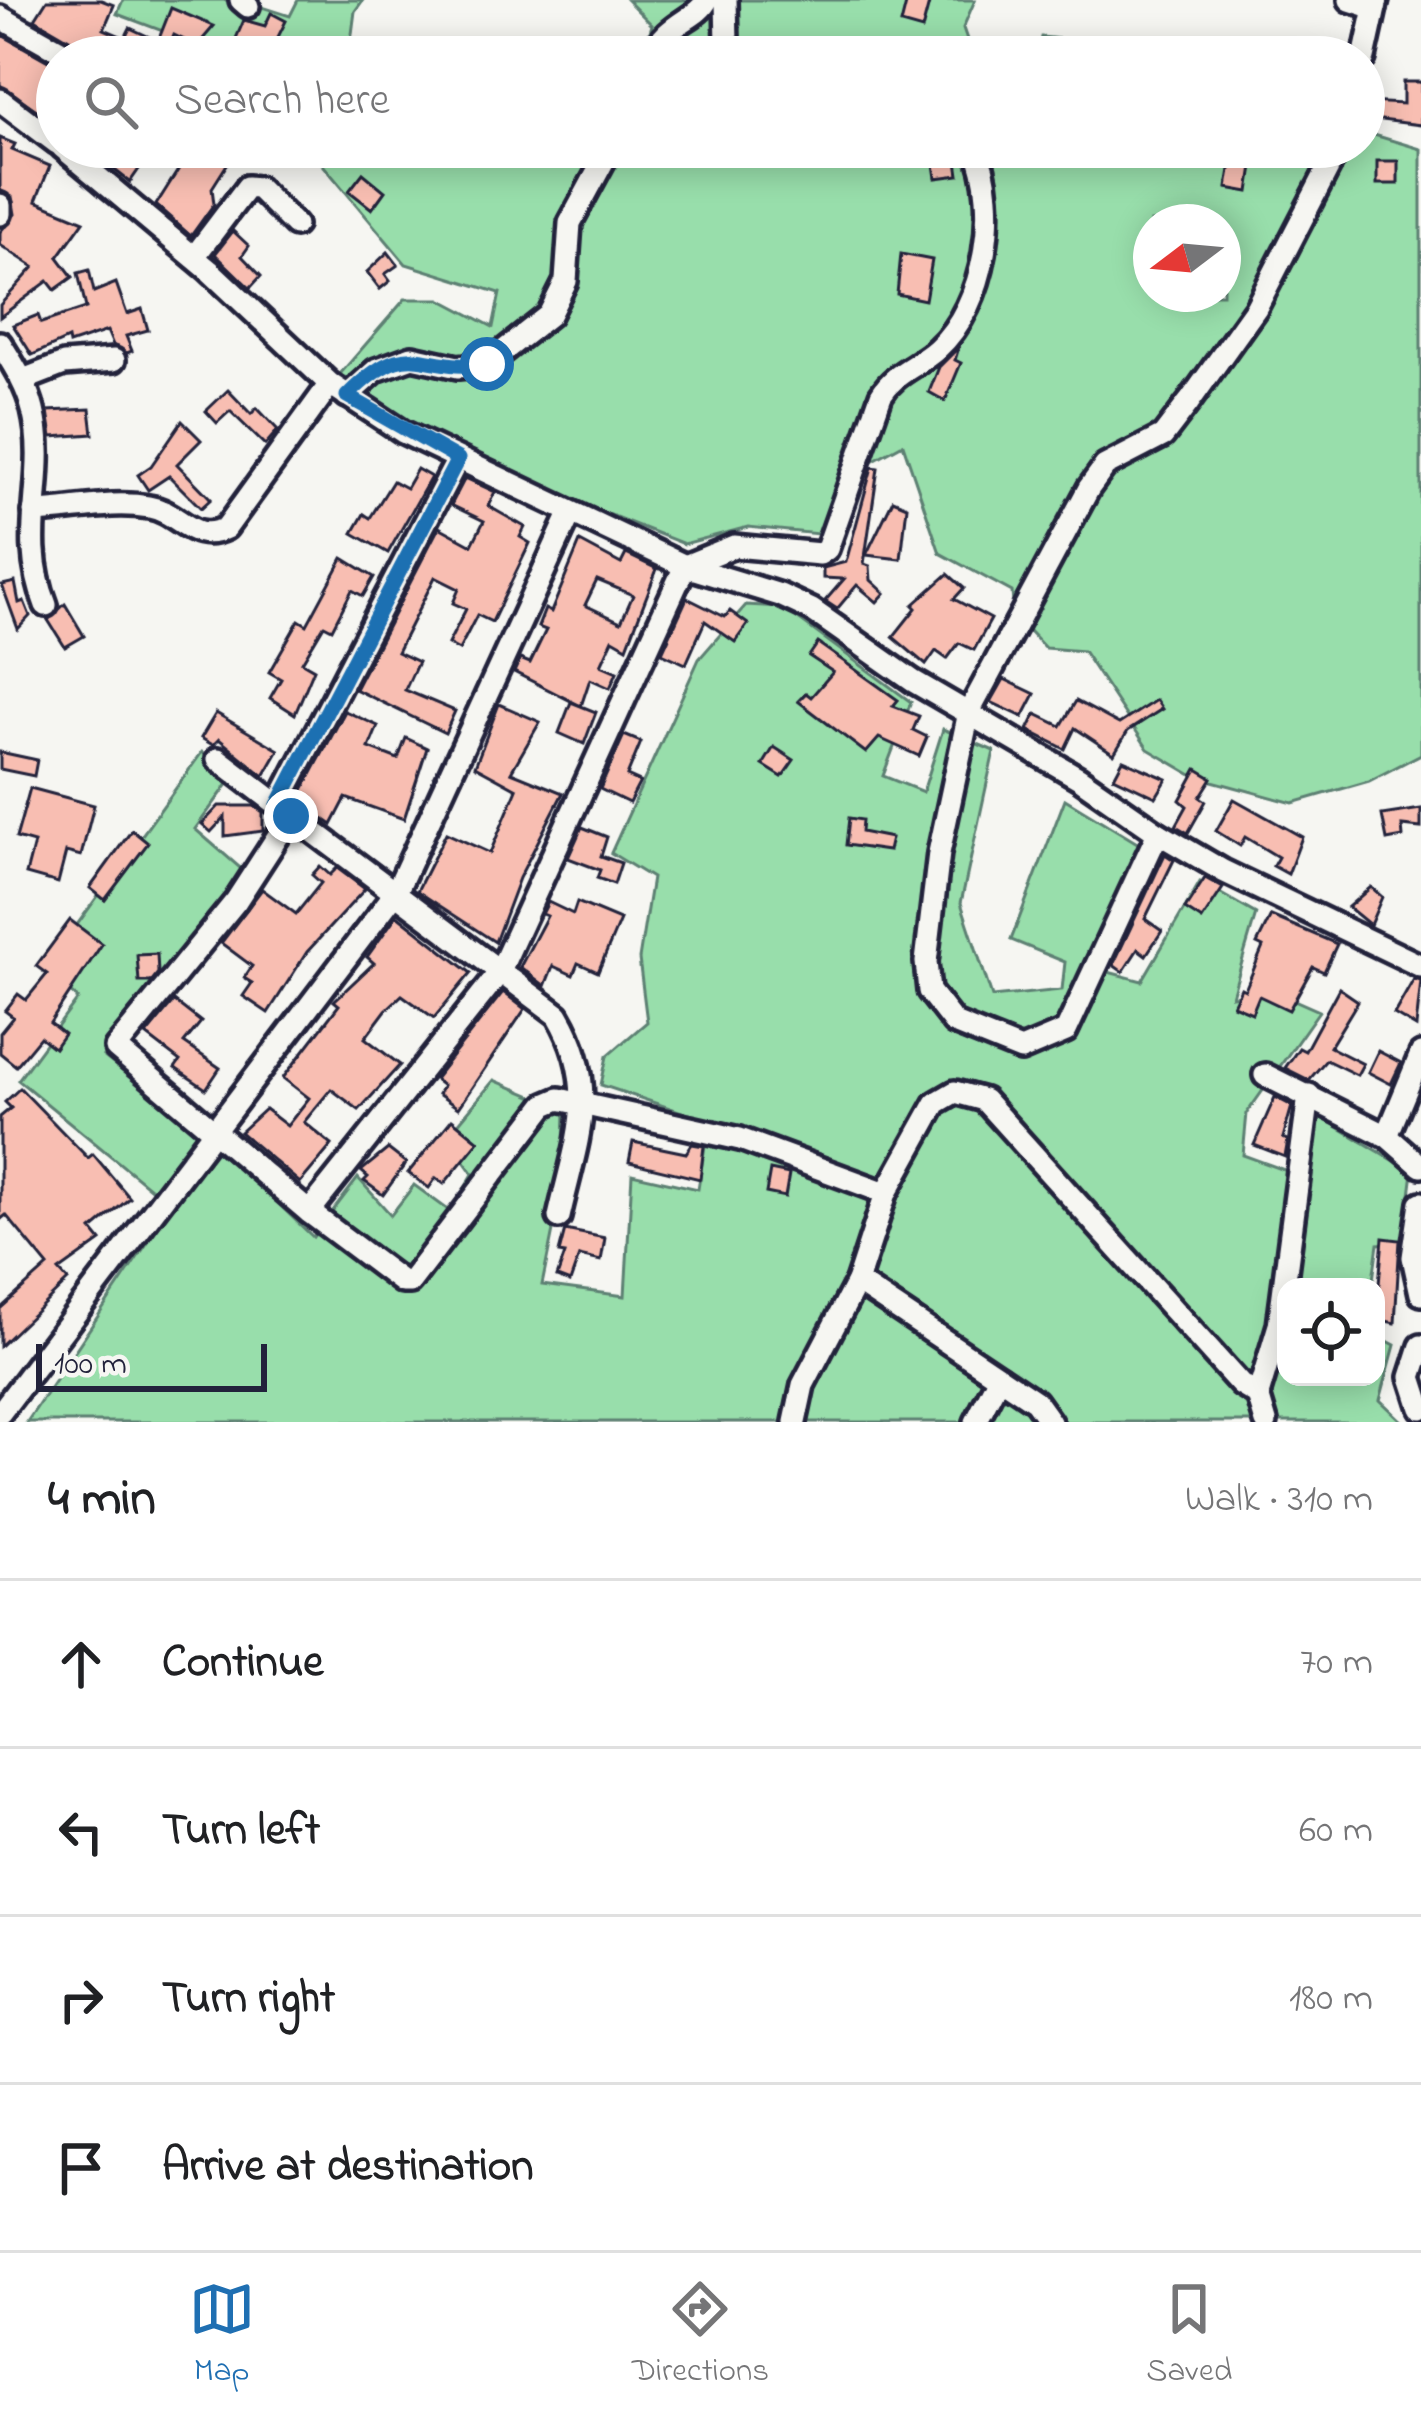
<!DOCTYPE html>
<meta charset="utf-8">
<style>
body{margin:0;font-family:"Indie Flower",sans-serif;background:#f2f2f2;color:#202124}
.controls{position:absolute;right:36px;bottom:36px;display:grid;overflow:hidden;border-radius:24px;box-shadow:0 6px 30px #0003}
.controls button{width:108px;height:108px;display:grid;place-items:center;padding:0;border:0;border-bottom:3px solid #e0e0e0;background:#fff;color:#202124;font:60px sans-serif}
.compass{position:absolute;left:1133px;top:204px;width:108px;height:108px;border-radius:50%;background:#fff;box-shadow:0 6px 30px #0003;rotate:254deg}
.scale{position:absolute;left:36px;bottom:30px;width:231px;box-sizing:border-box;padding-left:12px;border:6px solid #22223b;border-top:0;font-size:33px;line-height:42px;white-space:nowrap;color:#22223b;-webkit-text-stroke:9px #f6f6f2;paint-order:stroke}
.stop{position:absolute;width:36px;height:36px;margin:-27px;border:9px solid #1f6fb2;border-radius:50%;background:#fff}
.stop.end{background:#1f6fb2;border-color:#fff;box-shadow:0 3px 12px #0008}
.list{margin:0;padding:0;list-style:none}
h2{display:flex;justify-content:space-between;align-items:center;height:156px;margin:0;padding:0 48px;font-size:51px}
h2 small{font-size:39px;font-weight:400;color:#757577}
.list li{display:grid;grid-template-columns:78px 1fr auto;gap:36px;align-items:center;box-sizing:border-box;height:168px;padding:0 48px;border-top:3px solid #e0e0e0}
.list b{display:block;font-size:45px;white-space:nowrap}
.list em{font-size:39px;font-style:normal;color:#757577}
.icon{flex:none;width:66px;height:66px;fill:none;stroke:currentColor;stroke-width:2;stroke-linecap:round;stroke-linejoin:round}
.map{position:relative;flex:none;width:1421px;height:1422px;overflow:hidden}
.search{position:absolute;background:#fff;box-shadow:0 6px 30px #0003;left:36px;right:36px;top:36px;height:132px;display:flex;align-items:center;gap:30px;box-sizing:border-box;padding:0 42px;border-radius:66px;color:#757577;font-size:45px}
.sheet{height:828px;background:#fff}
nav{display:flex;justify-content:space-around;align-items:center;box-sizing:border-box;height:168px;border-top:3px solid #e0e0e0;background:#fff;font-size:33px;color:#757577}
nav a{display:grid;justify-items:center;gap:6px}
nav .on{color:#1f6fb2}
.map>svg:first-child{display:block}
</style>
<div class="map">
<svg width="1421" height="1422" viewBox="0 0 1421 1422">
<rect width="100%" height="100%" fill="#f6f6f2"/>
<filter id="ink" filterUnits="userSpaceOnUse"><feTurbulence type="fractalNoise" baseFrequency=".00833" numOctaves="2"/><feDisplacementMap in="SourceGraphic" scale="24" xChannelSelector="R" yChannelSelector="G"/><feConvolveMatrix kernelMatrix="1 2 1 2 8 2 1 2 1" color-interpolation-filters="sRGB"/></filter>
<g filter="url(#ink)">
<!-- green -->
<g fill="#98deab" stroke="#5d8073" stroke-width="3" fill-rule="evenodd">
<polygon points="123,0 260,0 262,7 290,16 298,0 363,0 355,11 349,57 232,57 117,14"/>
<polygon points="627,0 975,0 963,28 973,57 642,57 652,25"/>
<polygon points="1041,37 1112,44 1111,57 1036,57"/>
<path d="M1364,132L1421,149V754L1369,781L1293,803L1194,776L1148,749L1083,651L1045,648L1014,615L1012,592L940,553L903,444L850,473L818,534L748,527L684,544L522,480L362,400L340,374L405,299H440L493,327L500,293L406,264L308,147H1364ZM1151,222H1223V294H1151Z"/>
<polygon points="746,605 782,607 911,702 883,776 923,792 943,729 994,751 961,903 992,997 1062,990 1065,962 1011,940 1065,799 1144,847 1093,968 1142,981 1200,882 1256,914 1232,996 1274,991 1319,1011 1247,1113 1243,1155 1298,1175 1306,1108 1413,1172 1404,1242 1378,1244 1372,1287 1286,1287 1286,1377 1376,1377 1376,1335 1395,1345 1380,1400 1403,1422 27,1422 172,1206 18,1080 78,999 45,969 202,752 234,776 195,829 246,873 103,1056 217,1145 313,1237 358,1178 391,1215 414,1185 451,1212 473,1174 447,1137 494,1080 565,1110 563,1181 542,1285 625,1296 632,1174 698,1189 709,1121 601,1085 607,1056 647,1022 639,959 652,878 611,853 699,659"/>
</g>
<!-- building -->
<g fill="#f8beb2" stroke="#22223b" stroke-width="3" fill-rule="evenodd">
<polygon points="47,0 101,0 114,5 104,29 125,38 130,28 158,41 171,8 214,26 197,46 174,35 165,57 113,57 94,48 86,57 78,44 35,19"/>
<polygon points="907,0 930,0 922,30 901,24"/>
<polygon points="271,13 286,21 268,57 228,57 244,20 265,26"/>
<polygon points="0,34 57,66 57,124 0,85"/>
<polygon points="1403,82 1421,82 1421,125 1365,118 1366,102 1403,104"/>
<polygon points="0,138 15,144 12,150 50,166 36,201 84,221 58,257 73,277 55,290 48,281 0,317 0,305 34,267 0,245 0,232 15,214 12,197 0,190"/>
<polygon points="103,147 238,147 212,188 214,204 191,236 156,205 180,167 153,149 130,182 97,156"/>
<polygon points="956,154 959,175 936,178 933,157"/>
<rect x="1377" y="161" width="21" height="23"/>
<polygon points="1231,163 1253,166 1249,192 1227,188"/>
<polygon points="363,173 385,191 372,209 349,191"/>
<polygon points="233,231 249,246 242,256 261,276 250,288 215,254"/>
<polygon points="388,252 398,265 385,274 390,281 380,289 367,272"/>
<polygon points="901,254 932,260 925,300 897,294"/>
<polygon points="89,270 94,292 116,283 127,314 142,309 148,330 126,336 132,351 127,353 113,345 107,331 69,344 68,339 32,355 13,325 38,315 41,323 86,308 78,273"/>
<polygon points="959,347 955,360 961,363 945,401 929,392 939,367"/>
<polygon points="228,390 251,414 257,408 278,430 265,445 230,411 217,423 206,411"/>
<polygon points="90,409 93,434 52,437 48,411"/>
<polygon points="182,421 201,440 177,464 211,499 201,508 169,476 148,490 138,475 151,466"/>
<polygon points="872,467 878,468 864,564 870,566 871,580 885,593 877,602 857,585 837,609 825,601 844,579 823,578 823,568 846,562"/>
<polygon points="417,469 431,477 388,553 353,533 364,514 370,518 393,481 406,488"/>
<polygon points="465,478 495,492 488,506 525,527 520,537 530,543 492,622 477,615 459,650 448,644 466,609 453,603 459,589 435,577 397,652 418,662 405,690 455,711 445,733 355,689 439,527 472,545 484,521 451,505"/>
<polygon points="893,500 907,506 901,559 866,555"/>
<path d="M580,542L621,564L626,554L657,569L627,647L613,639L601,665L617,672L610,688L590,679L581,706L514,672L520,659L530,663L546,630L538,627L545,609L551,612ZM597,580L633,595L621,622L585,605Z"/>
<polygon points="343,558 374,577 363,596 352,590 332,629 324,625 302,662 314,669 295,714 270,698 281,679 269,672 299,620 307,625"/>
<polygon points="948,574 964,588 954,599 991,619 974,650 959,643 947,659 936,651 926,665 893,637 916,608 913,605"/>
<polygon points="15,582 19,603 24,601 30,616 18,629 2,585"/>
<polygon points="687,598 725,617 730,611 748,624 735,642 705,621 686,664 662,653"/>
<polygon points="65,604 84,636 65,647 48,620"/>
<polygon points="818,643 898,700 893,706 919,716 913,730 927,737 919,756 879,738 866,753 798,701 806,693 811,697 833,672 809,656"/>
<polygon points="1004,679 1035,694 1023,717 991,702"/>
<polygon points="1156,700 1162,709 1128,731 1114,754 1075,728 1065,749 1028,730 1036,714 1061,726 1076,701 1119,724"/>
<polygon points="571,702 596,712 584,744 559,733"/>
<polygon points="499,704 540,722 511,772 563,793 519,878 495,942 417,891 446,833 490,853 495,841 517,789 475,766"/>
<polygon points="345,711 378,726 369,748 398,759 406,738 427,748 404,819 346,798 332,825 297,801"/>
<polygon points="216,713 279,750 264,776 219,739 213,745 201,738"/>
<polygon points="624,735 641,742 627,776 640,782 629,803 600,789"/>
<polygon points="774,747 794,760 782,777 763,765"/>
<polygon points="0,752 37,760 34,776 0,769"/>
<polygon points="1123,760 1167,779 1156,797 1114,777"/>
<polygon points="1197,769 1212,778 1200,797 1206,801 1188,833 1176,826 1187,806 1180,800"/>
<polygon points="30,788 94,805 81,856 66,852 58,883 26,874 34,843 16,838"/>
<polygon points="1234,799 1302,837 1288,874 1273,866 1278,857 1245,837 1240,846 1216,831"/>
<polygon points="219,806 254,806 263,812 263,831 225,836 225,817 211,832 202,824"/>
<polygon points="1421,809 1421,828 1402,826 1403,837 1387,840 1382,815"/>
<polygon points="849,818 862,820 861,832 891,838 888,851 846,845"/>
<polygon points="582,827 607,837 601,856 621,863 614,884 597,878 600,870 568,858"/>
<polygon points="132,830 148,843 105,900 90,888"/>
<polygon points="1165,854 1174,860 1145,919 1162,931 1146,955 1138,949 1123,972 1113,965"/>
<polygon points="320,866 330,875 337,868 365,889 307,952 268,1013 243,996 252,983 244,978 252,966 221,943 262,889 296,914 321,883 312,875"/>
<polygon points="1205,878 1223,888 1202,920 1185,909"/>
<polygon points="1371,887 1382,897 1370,925 1348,907"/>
<polygon points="548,902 573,914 577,902 620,920 598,972 578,963 573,975 553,966 545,986 520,967 547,916 542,914"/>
<polygon points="397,915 471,973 434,1018 402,995 386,1010 365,1038 400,1065 359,1110 331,1089 304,1122 332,1145 300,1183 240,1132 265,1109 287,1126 309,1098 283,1078 339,1005 334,1001 374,963 367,957"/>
<polygon points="1271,916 1337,944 1324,972 1313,967 1289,1010 1259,996 1252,1013 1233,1005 1241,988 1245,990 1263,947 1257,944"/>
<polygon points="70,920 102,944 50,1023 64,1034 54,1048 40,1037 16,1066 0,1053 0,1033 13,1017 5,1011 18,994 26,1000 47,974 36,966"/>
<polygon points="157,954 158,973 151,982 139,982 137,955"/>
<polygon points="1414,979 1421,981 1416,1027 1394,1014"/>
<polygon points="1339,988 1358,1001 1330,1047 1363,1064 1357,1075 1326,1060 1309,1080 1285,1068 1299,1048 1305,1051"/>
<polygon points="503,992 525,1009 458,1108 438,1094 443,1086 434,1079"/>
<polygon points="174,1001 201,1022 184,1043 220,1068 206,1089 175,1068 180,1061 146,1035"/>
<polygon points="1378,1051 1401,1063 1391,1084 1368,1072"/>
<polygon points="20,1088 88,1158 93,1154 130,1198 92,1230 101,1241 59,1271 68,1281 0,1346 0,1309 48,1266 6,1215 0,1220 0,1117 11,1108 5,1102"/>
<polygon points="1275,1097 1292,1106 1283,1138 1288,1140 1285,1157 1254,1145"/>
<polygon points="452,1119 479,1141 444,1184 436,1178 429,1188 408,1173"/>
<polygon points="633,1142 686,1153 692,1144 704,1146 700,1179 629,1162"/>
<polygon points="388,1149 406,1163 383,1195 364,1181 368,1177 361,1171"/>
<polygon points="770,1170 789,1174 785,1197 766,1193"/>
<polygon points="565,1230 605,1238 601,1261 579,1256 570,1282 557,1277 565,1254 559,1253"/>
<polygon points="1383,1238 1400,1240 1395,1323 1376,1319"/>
</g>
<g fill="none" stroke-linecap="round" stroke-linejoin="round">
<defs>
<g id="minor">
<polyline points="241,0 248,6"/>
<polyline points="726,0 727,44"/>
<polyline points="1350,0 1375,8 1377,0"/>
<polyline points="0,17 71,57"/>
<path d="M651,57C666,22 697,20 707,0"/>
<polyline points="1364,58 1375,8"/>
<polyline points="0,100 57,143"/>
<polyline points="62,147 209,270 330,384 403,432 685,566 780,595 812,610 913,681 1079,778 1158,833 1223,871 1421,966"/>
<polyline points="0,205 0,214"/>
<polyline points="194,257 247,187 258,188 295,225"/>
<path d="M0,343C13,364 27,385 33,410C50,479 17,532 46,605"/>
<polyline points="23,380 64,364 114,360"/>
<polyline points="347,396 376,370 412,357 458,367 487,364 549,315 566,281 570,223 611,147"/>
<path d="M458,459L278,805L558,1015C601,1088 576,1141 559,1217"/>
<path d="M34,512C72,511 111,500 149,507C181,512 191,545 226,528L330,384"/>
<polyline points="218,759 278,805"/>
<path d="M291,816L236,901L116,1048L309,1212L499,973L685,566L734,546L820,554L827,549L881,395C896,371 917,367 937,349C986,305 1001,205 975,147"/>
<polyline points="1158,833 1066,1031 1021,1050 954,1023 929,991 926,962 939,853 969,712 1089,488 1105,466 1163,436 1189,402 1256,308 1339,147"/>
<polyline points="1421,1054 1387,1136 1421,1166"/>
<polyline points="1265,1075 1387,1136"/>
<polyline points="886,1193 936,1103 955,1092 984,1100 1241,1385 1258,1395 1279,1325 1309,1095"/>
<polyline points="1421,1203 1413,1257 1421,1294"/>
<polyline points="309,1212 402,1282 410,1282 545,1105 559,1099 740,1139 886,1193 857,1282 803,1385 795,1422"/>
<polyline points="857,1282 1035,1401 1050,1422"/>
<polyline points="1421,1346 1411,1377 1421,1408"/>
<polyline points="1258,1395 1266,1422"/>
<polyline points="0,1413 396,892 570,514"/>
<polyline points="976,1422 999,1377"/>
</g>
</defs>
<!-- minor casing -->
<use href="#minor" stroke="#22223b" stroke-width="30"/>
<!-- minor -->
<use href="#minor" stroke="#f6f6f2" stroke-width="21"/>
</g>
</g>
<g fill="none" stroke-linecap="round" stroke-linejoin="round" filter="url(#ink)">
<!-- route -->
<path stroke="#1f6fb2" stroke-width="15" d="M291,816L278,805L458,459L347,396C412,331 418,373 487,364"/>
</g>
</svg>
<div class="controls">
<button><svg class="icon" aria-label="locate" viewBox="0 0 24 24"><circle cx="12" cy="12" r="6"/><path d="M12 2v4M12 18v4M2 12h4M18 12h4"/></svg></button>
</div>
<svg class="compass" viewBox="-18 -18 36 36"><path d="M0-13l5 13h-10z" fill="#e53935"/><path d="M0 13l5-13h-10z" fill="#757577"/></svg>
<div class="scale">100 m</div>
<div class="stop" style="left:487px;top:364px"></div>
<div class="stop end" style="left:291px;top:816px"></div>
<div class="search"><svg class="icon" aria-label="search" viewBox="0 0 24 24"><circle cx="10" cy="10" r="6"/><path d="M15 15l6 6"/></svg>Search here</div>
</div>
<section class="sheet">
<h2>4 min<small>Walk · 310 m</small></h2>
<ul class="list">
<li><svg class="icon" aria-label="ahead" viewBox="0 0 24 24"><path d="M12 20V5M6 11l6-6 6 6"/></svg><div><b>Continue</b></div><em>70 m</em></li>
<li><svg class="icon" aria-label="left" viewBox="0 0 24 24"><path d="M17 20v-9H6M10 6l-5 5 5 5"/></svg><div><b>Turn left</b></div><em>60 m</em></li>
<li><svg class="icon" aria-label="right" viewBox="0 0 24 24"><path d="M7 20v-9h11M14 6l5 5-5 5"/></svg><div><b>Turn right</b></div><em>180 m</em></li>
<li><svg class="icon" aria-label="arrive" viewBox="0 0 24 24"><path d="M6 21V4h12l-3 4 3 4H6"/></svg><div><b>Arrive at destination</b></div></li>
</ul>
</section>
<nav>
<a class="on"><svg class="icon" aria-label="map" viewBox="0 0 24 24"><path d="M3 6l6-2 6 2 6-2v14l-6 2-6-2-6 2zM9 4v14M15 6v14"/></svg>Map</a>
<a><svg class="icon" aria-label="directions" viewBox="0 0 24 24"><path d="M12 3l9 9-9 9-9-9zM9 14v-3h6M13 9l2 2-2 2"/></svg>Directions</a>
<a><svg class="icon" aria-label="saved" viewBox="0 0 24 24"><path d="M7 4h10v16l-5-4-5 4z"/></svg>Saved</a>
</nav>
